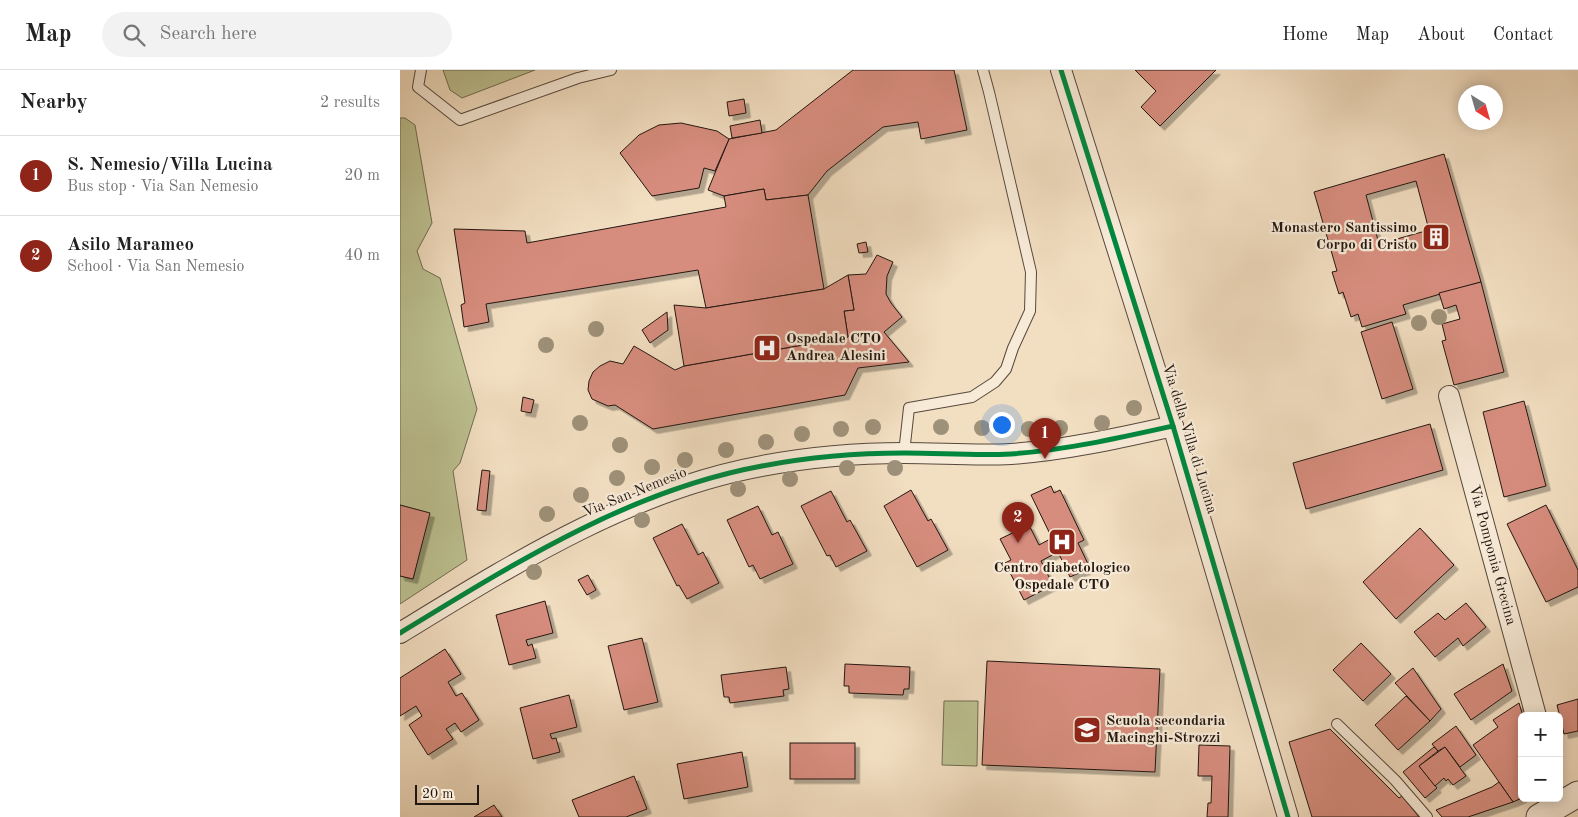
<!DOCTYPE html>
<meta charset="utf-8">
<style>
body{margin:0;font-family:"Old Standard TT",serif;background:#f2f2f2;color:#222}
.controls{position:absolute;right:15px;bottom:15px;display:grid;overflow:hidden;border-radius:8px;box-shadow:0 2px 12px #0003}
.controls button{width:45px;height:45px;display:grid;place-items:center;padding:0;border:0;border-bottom:1px solid #e0e0e0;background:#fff;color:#222;font:25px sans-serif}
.compass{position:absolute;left:1058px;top:15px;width:45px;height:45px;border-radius:50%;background:#fff;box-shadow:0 2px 12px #0003;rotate:143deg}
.scale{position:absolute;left:15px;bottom:12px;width:64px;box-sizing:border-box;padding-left:5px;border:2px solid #231711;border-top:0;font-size:14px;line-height:18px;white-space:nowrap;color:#231711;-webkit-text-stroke:4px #f7ead7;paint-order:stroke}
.you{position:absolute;left:601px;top:354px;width:18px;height:18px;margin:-12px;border:4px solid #fff;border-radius:50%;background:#1a73e8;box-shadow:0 0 0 8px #1a73e833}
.badge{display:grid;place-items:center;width:32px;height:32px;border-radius:50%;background:#8f2418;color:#fff;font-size:16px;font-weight:700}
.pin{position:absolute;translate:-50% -41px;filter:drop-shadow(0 1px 2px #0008)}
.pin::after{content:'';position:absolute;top:26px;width:18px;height:15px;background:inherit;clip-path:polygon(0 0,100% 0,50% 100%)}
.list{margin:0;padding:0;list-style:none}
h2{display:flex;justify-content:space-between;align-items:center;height:65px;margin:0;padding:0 20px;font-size:21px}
h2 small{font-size:16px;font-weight:400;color:#767676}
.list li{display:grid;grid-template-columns:32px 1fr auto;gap:15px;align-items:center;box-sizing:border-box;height:80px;padding:0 20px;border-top:1px solid #e0e0e0}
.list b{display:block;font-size:19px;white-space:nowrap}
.list p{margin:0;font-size:16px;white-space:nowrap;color:#767676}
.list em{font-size:16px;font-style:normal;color:#767676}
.icon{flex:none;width:28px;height:28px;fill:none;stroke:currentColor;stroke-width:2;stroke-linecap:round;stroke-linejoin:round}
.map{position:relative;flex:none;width:1178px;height:747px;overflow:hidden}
header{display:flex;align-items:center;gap:30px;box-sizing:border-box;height:70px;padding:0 25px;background:#fff;border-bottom:1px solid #e0e0e0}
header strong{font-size:24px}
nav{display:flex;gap:28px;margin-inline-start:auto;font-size:18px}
.search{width:350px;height:45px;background:#f2f2f2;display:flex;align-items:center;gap:12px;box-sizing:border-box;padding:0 18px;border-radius:28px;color:#767676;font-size:19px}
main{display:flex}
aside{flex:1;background:#fff}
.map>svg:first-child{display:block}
</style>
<header>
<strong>Map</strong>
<div class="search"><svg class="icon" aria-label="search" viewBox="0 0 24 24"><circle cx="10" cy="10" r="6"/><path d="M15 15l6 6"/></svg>Search here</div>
<nav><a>Home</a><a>Map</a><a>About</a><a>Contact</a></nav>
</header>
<main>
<aside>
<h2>Nearby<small>2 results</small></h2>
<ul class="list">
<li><span class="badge">1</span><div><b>S. Nemesio/Villa Lucina</b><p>Bus stop · Via San Nemesio</p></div><em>20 m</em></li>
<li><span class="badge">2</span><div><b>Asilo Marameo</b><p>School · Via San Nemesio</p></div><em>40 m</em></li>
</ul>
</aside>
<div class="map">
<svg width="1178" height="747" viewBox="0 0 1178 747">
<defs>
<filter id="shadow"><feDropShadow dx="4.5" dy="4.5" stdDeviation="0" flood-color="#0004"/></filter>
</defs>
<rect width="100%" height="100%" fill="#f2dec1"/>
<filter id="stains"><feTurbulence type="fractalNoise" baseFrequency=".004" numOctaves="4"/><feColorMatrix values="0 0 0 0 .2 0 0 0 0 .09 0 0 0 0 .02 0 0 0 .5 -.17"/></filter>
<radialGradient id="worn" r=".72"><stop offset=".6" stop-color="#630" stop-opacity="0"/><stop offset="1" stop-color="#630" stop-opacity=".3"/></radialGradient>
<!-- green -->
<g fill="#bdc191" stroke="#706c51">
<polygon points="43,0 135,0 62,28 50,20"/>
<polygon points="0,48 5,48 15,55 32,153 17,181 23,199 40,208 77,339 60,393 53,401 67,490 0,534 0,506 13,509 29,443 0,435"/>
<polygon points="544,631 578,631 577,696 542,695"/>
</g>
<!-- building -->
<g fill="#d78d7e" stroke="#231711" fill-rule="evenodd" filter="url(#shadow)">
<polygon points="453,0 554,0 567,60 521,69 518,52 483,57 427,101 408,125 366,130 364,119 324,126 308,120 329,69 376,60"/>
<polygon points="735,0 816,0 760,56 741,37 756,21"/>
<polygon points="344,29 346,43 329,46 327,32"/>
<polygon points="360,50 362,63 332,68 330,56"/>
<polygon points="281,53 317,61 329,69 315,101 304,98 299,118 252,126 220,83 239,65 259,55"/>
<path d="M1044,84L1081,212L1003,235L1006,244L962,257L958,244L951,247L943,222L939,224L932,202L937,201L914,122ZM1016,111L1029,160L979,174L966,125Z"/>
<polygon points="364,119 366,130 408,125 424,219 306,238 298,200 86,234 89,252 64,257 61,235 65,233 54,159 125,161 127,173 326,137 324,126"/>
<polygon points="466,172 468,182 459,183 457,174"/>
<polygon points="477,185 493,192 487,206 486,224 491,233 502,247 484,262 509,292 458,298 445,325 253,359 215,335 208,336 192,329 188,320 189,311 193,302 200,296 210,291 223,294 234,276 275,300 284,296 448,267 444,241 454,240 448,205 466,204"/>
<polygon points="448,205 454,240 444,241 448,267 284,296 274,235 306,238 424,219"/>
<polygon points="1081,212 1104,302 1054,315 1042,271 1046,270 1042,254 1060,249 1056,235 1044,239 1039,223"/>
<polygon points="267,242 268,260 250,273 242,260"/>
<polygon points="992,252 1013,319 982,329 961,262"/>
<polygon points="123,327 134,330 131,343 121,341"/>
<polygon points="1124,331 1146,416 1104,427 1083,342"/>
<polygon points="1030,354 1043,400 906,439 893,393"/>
<polygon points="82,400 90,401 86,441 77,440"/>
<polygon points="651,416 654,423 660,420 684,470 678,473 690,498 670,507 658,482 641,491 653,515 624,530 605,493 611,490 600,469 629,455 639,475 652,468 631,425"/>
<polygon points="511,420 528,451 531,449 548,480 517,497 484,436"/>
<polygon points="431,421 447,452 450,450 467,481 436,497 430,485 427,486 401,436"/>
<polygon points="0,435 30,443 13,509 0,506"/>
<polygon points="1146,435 1178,500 1178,517 1146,532 1107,454"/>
<polygon points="358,436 372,465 378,462 393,494 360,509 353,495 349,497 327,450"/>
<polygon points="282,454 298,485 303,482 319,513 287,529 279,515 277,516 253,468"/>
<polygon points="1020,458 1054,495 996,549 963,512"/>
<polygon points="188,505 196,520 187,525 178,510"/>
<polygon points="145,531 153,563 126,570 128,576 132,574 136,588 109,595 96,545"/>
<polygon points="1066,533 1086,557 1063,576 1058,568 1035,587 1014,562 1038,543 1045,550"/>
<polygon points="242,568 258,632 224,640 208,576"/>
<polygon points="961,573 991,604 963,631 933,600"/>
<polygon points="45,579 61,604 48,612 56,626 62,623 79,650 61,662 55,653 46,659 53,669 28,685 9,655 22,646 16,636 0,646 0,608"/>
<polygon points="587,591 760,599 755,702 582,695"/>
<polygon points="445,594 510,597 509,619 504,619 503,625 449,623 449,616 444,616"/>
<polygon points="1103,594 1112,621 1071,650 1054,624"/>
<polygon points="386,597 389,619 383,620 384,626 330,633 329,627 324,627 321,605"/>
<polygon points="1013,598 1041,639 1030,651 995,613"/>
<polygon points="169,625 177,657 150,664 152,669 156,668 160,682 133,689 120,638"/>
<polygon points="1006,626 1030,651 998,680 975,655"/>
<polygon points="1178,629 1178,661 1164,664 1157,635"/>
<polygon points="1119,633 1123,646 1122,728 1113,732 1073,675 1098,657 1093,650"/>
<polygon points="1056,656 1076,685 1060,697 1045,677 1038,681 1032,674"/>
<polygon points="930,659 999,728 1002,726 1019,747 912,747 889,672"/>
<rect x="390" y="673" width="65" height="36"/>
<polygon points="799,675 830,676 828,747 807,747 808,733 811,733 812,706 798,706"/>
<polygon points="1034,677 1038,681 1019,696 1037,718 1025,728 1003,702"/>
<polygon points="1045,677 1066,706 1053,715 1048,709 1046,711 1044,708 1035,716 1019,696"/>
<polygon points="342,682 348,717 284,729 277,694"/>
<polygon points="234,706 247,739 226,747 179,747 172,730"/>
<polygon points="1099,712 1113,732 1068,747 1042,747 1036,740 1092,717"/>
<polygon points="94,735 102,747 74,747"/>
</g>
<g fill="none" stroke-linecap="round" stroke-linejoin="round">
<defs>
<g id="service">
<polyline points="21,0 18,17 60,50 178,8 211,0"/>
<polyline points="504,383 509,338 572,327 595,312 606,299 613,278 630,241 631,202 589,22 583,0"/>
<polyline points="937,654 995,710 1027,747"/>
</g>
<g id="minor">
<polyline points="661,0 773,356 888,747"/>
<path id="s1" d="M1049,326L1136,646"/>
<path d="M0,563C113,494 230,420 362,396C409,387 458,383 505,383C540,383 576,386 611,384C666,380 719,368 773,356"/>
</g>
<polyline id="tertiary" points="1139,747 1178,724"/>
</defs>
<!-- service casing -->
<use href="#service" stroke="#57493d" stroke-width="12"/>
<!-- minor casing -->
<use href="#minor" stroke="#57493d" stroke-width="22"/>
<!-- tertiary casing -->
<use href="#tertiary" stroke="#57493d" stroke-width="27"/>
<!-- service -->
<use href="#service" stroke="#f7ead7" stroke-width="10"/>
<!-- minor -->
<use href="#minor" stroke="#f7ead7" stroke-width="20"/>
<!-- tertiary -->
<use href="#tertiary" stroke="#f7ead7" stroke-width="25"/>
<defs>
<g id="cycleway">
<polyline points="661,0 773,356 888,747"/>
<path d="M0,563C113,494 230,420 362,396C409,387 458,383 505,383C540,383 576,386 611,384C666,380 719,368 773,356"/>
</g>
</defs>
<!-- cycleway casing -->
<use href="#cycleway" stroke="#f7ead7" stroke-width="8"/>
<!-- cycleway -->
<use href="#cycleway" stroke="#00873e" stroke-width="5"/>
</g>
<!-- trees -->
<g fill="#9e9179">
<circle cx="1039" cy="247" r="8"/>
<circle cx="1019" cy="253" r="8"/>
<circle cx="196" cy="259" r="8"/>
<circle cx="146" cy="275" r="8"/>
<circle cx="734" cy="338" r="8"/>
<circle cx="180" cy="353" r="8"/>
<circle cx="702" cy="353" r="8"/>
<circle cx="473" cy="357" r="8"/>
<circle cx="541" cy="357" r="8"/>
<circle cx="582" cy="358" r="8"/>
<circle cx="660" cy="358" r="8"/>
<circle cx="441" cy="359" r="8"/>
<circle cx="629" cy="359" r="8"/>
<circle cx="402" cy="364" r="8"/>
<circle cx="366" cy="372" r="8"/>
<circle cx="220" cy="375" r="8"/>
<circle cx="326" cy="380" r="8"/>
<circle cx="285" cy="390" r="8"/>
<circle cx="252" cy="397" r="8"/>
<circle cx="447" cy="398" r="8"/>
<circle cx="495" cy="398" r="8"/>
<circle cx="217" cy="408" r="8"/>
<circle cx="390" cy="409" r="8"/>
<circle cx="338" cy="419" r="8"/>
<circle cx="181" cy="425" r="8"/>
<circle cx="147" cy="444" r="8"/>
<circle cx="242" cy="450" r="8"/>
<circle cx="134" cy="502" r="8"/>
</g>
<!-- icons -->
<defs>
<symbol id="building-square" viewBox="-11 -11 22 22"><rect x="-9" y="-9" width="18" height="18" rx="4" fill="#8f2418" stroke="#f7ead7"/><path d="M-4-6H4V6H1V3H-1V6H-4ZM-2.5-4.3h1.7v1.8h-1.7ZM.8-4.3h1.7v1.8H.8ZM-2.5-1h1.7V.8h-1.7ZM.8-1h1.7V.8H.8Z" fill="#fff"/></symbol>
<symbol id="hospital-square" viewBox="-11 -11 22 22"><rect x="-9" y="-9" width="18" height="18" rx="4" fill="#8f2418" stroke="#f7ead7"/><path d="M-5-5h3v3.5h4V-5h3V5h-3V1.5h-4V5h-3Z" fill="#fff"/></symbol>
<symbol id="school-square" viewBox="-11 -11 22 22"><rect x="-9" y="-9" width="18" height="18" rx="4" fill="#8f2418" stroke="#f7ead7"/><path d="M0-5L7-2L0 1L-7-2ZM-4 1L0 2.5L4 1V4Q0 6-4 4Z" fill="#fff"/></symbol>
</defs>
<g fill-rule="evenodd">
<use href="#building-square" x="1020" y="151" width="32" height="32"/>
<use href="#hospital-square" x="351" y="262" width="32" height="32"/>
<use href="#hospital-square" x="646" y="456" width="32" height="32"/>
<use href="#school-square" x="671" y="644" width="32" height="32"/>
</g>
<g text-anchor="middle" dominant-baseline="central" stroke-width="4.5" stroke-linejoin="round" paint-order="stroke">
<!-- poi labels -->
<g font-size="15" font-weight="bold" fill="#231711" stroke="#f7ead7" text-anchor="start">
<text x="1017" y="158" text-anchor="end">Monastero Santissimo<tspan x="1017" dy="17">Corpo di Cristo</tspan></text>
<text x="386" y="269">Ospedale CTO<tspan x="386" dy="17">Andrea Alesini</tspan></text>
<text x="662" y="498" text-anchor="middle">Centro diabetologico<tspan x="662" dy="17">Ospedale CTO</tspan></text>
<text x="706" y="651">Scuola secondaria<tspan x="706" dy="17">Macinghi-Strozzi</tspan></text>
</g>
<!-- street labels -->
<g font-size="15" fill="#231711" stroke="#f7ead7">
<text transform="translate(789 369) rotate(73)">Via della Villa di Lucina</text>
<text transform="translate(235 423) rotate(-22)">Via San Nemesio</text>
<text stroke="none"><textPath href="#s1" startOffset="165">Via Pomponia Grecina</textPath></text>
</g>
</g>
<rect width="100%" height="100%" filter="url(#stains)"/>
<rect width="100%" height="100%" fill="url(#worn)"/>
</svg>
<div class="controls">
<button>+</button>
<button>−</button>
</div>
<svg class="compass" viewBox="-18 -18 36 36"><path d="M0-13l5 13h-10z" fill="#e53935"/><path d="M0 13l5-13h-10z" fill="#767676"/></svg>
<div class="scale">20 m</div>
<div class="you"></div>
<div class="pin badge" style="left:645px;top:389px">1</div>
<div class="pin badge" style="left:618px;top:473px">2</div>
</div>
</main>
